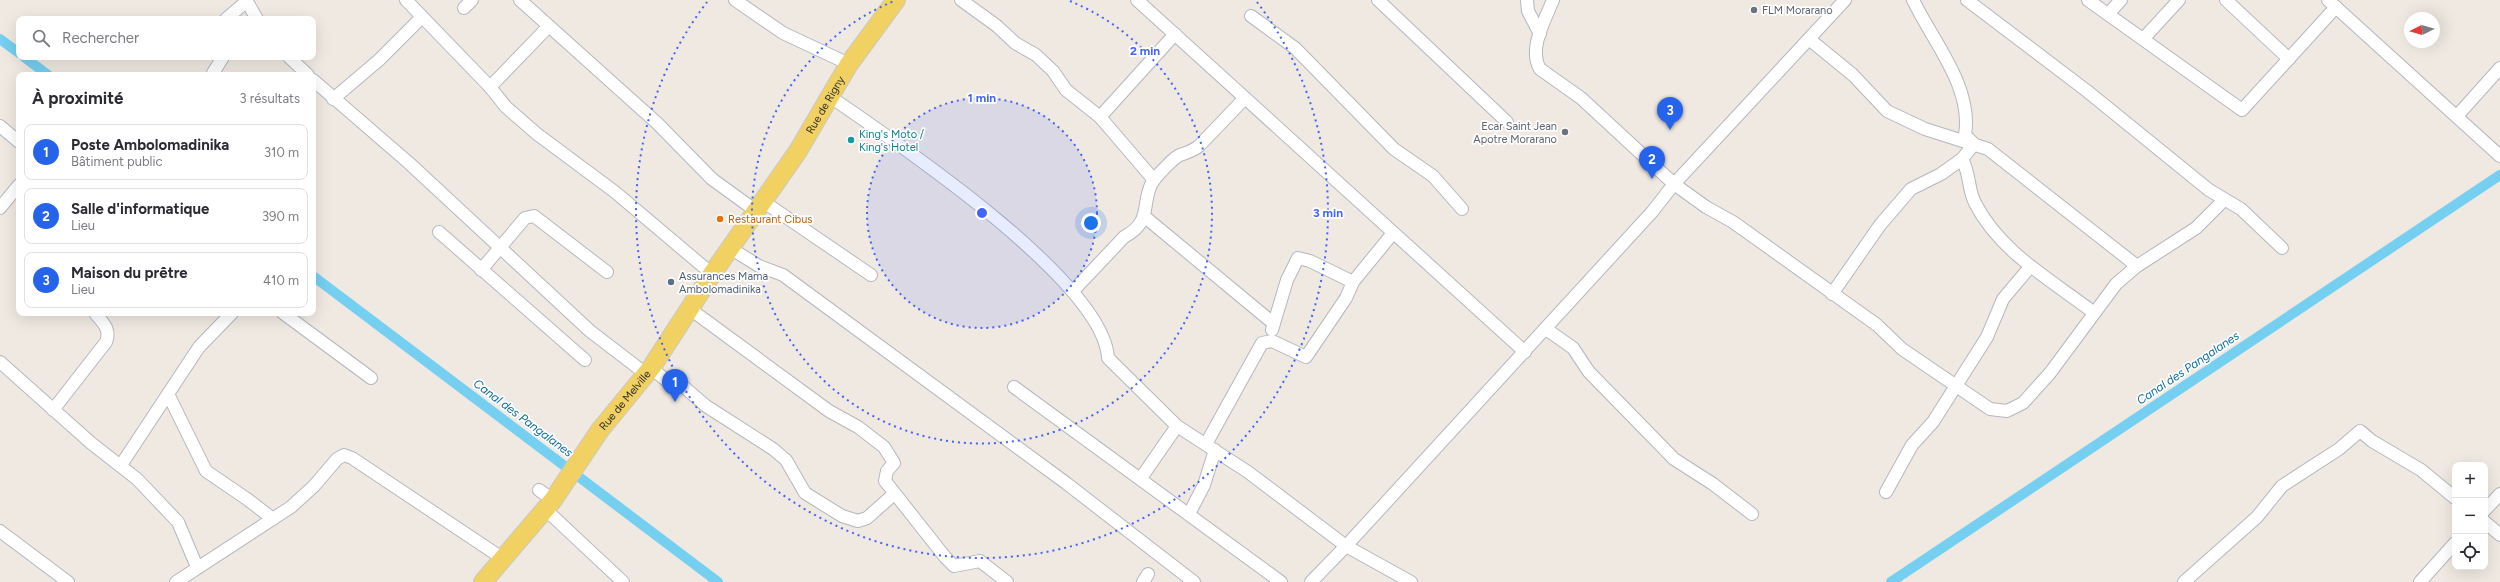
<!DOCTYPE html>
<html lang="fr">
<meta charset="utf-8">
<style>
body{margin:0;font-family:Figtree,sans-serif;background:#f2f2f3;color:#2b2b33}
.controls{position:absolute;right:12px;bottom:12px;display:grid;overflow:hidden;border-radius:8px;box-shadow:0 4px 16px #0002}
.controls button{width:36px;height:36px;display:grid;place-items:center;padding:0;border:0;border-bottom:1px solid #e1e1e2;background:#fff;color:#2b2b33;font:20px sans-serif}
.compass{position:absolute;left:2404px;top:12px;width:36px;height:36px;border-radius:50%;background:#fff;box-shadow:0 4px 16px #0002;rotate:265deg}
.you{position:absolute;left:1091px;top:223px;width:14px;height:14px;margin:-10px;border:3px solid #fff;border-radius:50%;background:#1a73e8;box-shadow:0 0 0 6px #1a73e833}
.badge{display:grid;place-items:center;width:26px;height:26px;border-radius:50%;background:#2563eb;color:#fff;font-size:13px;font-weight:700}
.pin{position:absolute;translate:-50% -33px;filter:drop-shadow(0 1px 2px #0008)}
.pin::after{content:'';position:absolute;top:21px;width:14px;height:12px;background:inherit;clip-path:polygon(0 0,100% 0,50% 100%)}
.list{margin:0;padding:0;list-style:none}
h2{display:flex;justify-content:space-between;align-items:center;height:52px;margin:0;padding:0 16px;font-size:17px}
h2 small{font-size:13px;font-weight:400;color:#7c7c81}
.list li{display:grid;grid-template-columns:26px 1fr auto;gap:12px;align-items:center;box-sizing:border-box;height:56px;margin:0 8px 8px;padding:0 8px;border:1px solid #e1e1e2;border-radius:8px}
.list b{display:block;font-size:15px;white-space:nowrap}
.list p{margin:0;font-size:13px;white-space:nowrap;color:#7c7c81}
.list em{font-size:13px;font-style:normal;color:#7c7c81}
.icon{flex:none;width:22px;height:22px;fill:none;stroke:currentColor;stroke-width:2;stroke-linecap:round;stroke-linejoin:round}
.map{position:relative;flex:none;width:2500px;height:582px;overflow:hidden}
.search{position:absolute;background:#fff;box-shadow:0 4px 16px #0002;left:16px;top:16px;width:300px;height:44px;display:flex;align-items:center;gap:10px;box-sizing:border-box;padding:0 14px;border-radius:8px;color:#7c7c81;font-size:15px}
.panel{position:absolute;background:#fff;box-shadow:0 4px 16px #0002;left:16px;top:72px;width:300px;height:244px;border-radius:8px}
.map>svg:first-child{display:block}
</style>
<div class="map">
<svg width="2500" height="582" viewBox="0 0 2500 582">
<rect width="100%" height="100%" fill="#efe9e1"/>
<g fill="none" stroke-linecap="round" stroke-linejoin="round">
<!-- canal -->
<g stroke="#75cff0" stroke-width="10">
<polyline points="0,39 19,53"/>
<polyline points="24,57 48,75"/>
<polyline points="313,276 718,582"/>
<polyline points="1891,582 2500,175"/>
</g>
<defs>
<g id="minor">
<polyline points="246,0 257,19"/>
<polyline points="406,0 490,87 506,107 537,134 615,192 712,274"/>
<polyline points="520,0 657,123 712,179 756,211"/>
<polyline points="735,0 783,33 849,64"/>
<polyline points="961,0 997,26 1015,43 1036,55 1053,71 1066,90 1100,117 1154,180"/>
<polyline points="1137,0 1525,352"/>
<polyline points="1378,0 1507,122"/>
<polyline points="1527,0 1528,11 1540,34"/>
<path d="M1553,0C1545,20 1528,49 1540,69L1581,98L1674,184L1706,207L1733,222L1877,325L1902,349L1990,409L2007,411L2023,403L2050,373L2116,284L2137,266L2196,228L2224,200"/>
<polyline points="1967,0 2087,91 2209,190 2241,209 2282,248"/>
<polyline points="2088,0 2242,110 2336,7"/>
<polyline points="2226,0 2289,59"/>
<polyline points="2328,0 2500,156"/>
<polyline points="464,8 472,0"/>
<polyline points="2108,14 2121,0"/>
<polyline points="1251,16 1295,48 1394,149 1433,176 1462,209"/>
<polyline points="226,19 247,1"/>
<polyline points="2144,38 2179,0"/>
<polyline points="1809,39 1853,75 1887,111 1925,129 1988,149 2137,266"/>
<polyline points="289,57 308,75"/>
<polyline points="213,73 223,57"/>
<polyline points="313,80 409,163 590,331 646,374"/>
<polyline points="490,87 549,26"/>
<path d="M829,96C893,140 1104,281 1108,358L1177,426L1248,472L1346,546L1411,582"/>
<polyline points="333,99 379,60 421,18"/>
<polyline points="2457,116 2500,68"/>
<polyline points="1100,117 1175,34"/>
<polyline points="0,126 19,142"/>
<path d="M1962,159C1970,173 1968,190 1975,203C2000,252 2051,280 2093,312"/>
<polyline points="764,202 871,275"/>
<polyline points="0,208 19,185"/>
<polyline points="1145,217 1273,323"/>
<polyline points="439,232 585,360"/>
<polyline points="730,248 759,266 783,275 1066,483 1194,582"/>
<polyline points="481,270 525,218 534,216 607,272"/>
<path d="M1073,291L1124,237C1154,221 1140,202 1153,181C1157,176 1174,157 1180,155C1188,152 1193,151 1199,146L1245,98"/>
<path d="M1832,294L1880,225L1911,189L1941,174L1962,159L1974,144L1965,135C1973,87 1933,42 1913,0"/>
<polyline points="690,309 829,411 858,427 884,447 894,463 887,471 885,481 945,557 954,566 980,561 1007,582"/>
<polyline points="283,313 371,378"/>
<polyline points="1546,329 1573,348 1589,372 1674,459 1713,484 1752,514"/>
<polyline points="1272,330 1287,280 1298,258 1310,261 1353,282"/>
<polyline points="0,362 91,443 137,479 178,522 197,567"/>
<polyline points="651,368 666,380 677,381 706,406 773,449 786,460 805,493 842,516 858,521 867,518 894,494"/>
<polyline points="1014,387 1281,582"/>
<polyline points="169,396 206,471 247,499 273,519"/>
<path d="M53,410L106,342C111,329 103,323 95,313"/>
<polyline points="1206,444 1262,343 1272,341 1306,357 1346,298 1353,282 1393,233"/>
<polyline points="121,465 199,347 232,313"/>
<polyline points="1141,478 1177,426"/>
<polyline points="539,490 553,500"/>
<polyline points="1886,492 1912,445 1933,422 1987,337 2003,299 2030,267"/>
<polyline points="544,508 623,582"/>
<polyline points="2485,510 2500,494"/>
<polyline points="1189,514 1204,485 1215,450"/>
<polyline points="2485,522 2500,535"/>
<polyline points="0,531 68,582"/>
<polyline points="176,582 291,507 314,486 337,459 344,455 352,458 502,558"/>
<polyline points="1143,582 1148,574"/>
<polyline points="1311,582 1346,546 1652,212 1674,184 1845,0"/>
<polyline points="2184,582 2257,517 2282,486 2339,449 2360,431 2372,441 2421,470 2455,498"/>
<polyline points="2420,582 2455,543"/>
</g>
<g id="primary">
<path id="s1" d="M483,582L553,500L600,430L651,368L712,274L798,151L849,64L896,0"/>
</g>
</defs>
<!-- minor casing -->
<use href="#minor" stroke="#b4b7c1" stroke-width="14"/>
<!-- primary casing -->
<use href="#primary" stroke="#c9c9c9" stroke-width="20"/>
<!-- minor -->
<use href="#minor" stroke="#fff" stroke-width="12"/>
<!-- primary -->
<use href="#primary" stroke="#f2d163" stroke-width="18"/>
</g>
<!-- distance rings -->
<circle cx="982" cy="213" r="115" fill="#4264fb" fill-opacity=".12"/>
<g fill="none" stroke="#4264fb" stroke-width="2" stroke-dasharray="2 4">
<circle cx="982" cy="213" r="115"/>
<path d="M1070 1A230 230 0 1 1 894 1"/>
<path d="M1257 2A346 346 0 1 1 707 2"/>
</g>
<!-- markers -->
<g fill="#6b7280" stroke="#fff" stroke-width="1.5">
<circle cx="1754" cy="10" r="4"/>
<circle cx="1565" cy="132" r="4"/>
</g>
<circle fill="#0f9aa8" stroke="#fff" stroke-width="1.5" cx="851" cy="140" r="4"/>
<circle fill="#e8710a" stroke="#fff" stroke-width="1.5" cx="720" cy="219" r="4"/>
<circle fill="#5c6f8a" stroke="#fff" stroke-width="1.5" cx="671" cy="282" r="4"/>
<g text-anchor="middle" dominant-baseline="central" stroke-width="3.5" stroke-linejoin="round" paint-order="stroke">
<!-- worship labels -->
<g font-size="11" fill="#5b616d" stroke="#fff" text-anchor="start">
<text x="1762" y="10">FLM Morarano</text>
<text x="1557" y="126" text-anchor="end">Ecar Saint Jean<tspan x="1557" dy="13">Apotre Morarano</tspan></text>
</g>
<!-- street labels -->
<g font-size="11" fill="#2e2e2e" stroke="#fff">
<text stroke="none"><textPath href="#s1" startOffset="588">Rue de Rigny</textPath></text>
<text stroke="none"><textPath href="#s1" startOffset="231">Rue de Melville</textPath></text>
</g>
<!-- culture labels -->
<g font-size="11" fill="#0d838f" stroke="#fff" text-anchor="start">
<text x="859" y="134">King's Moto /<tspan x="859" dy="13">King's Hotel</tspan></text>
</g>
<!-- food labels -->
<g font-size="11" fill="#c56008" stroke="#fff" text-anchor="start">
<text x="728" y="219">Restaurant Cibus</text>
</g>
<!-- service labels -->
<g font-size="11" fill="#4e5e75" stroke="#fff" text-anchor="start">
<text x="679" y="276">Assurances Mama<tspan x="679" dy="13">Ambolomadinika</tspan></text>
</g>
<!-- water labels -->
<g font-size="12" font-style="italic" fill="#0d6fa3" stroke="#fff">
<text transform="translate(2188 368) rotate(-34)">Canal des Pangalanes</text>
<text transform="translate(523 418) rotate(37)">Canal des Pangalanes</text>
</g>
</g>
<circle cx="982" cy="213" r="6" fill="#4264fb" stroke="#fff" stroke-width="2"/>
<g font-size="12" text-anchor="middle" font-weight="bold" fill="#4264fb" stroke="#fff" stroke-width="3.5" stroke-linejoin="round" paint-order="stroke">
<text x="1145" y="55">2 min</text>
<text x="982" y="102">1 min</text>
<text x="1328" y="217">3 min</text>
</g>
</svg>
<div class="controls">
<button>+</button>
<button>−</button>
<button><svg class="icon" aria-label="locate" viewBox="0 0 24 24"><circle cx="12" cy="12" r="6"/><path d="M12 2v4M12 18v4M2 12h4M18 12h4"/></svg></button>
</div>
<svg class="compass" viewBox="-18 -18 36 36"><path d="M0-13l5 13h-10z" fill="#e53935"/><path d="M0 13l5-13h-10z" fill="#7c7c81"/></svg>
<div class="you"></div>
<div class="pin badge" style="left:675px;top:402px">1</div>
<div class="pin badge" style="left:1652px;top:179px">2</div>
<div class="pin badge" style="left:1670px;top:130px">3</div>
<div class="search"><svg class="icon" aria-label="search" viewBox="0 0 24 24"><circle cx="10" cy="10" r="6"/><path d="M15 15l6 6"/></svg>Rechercher</div>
<section class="panel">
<h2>À proximité<small>3 résultats</small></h2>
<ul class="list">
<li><span class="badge">1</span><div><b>Poste Ambolomadinika</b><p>Bâtiment public</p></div><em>310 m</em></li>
<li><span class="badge">2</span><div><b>Salle d'informatique</b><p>Lieu</p></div><em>390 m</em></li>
<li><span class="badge">3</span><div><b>Maison du prêtre</b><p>Lieu</p></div><em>410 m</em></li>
</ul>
</section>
</div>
